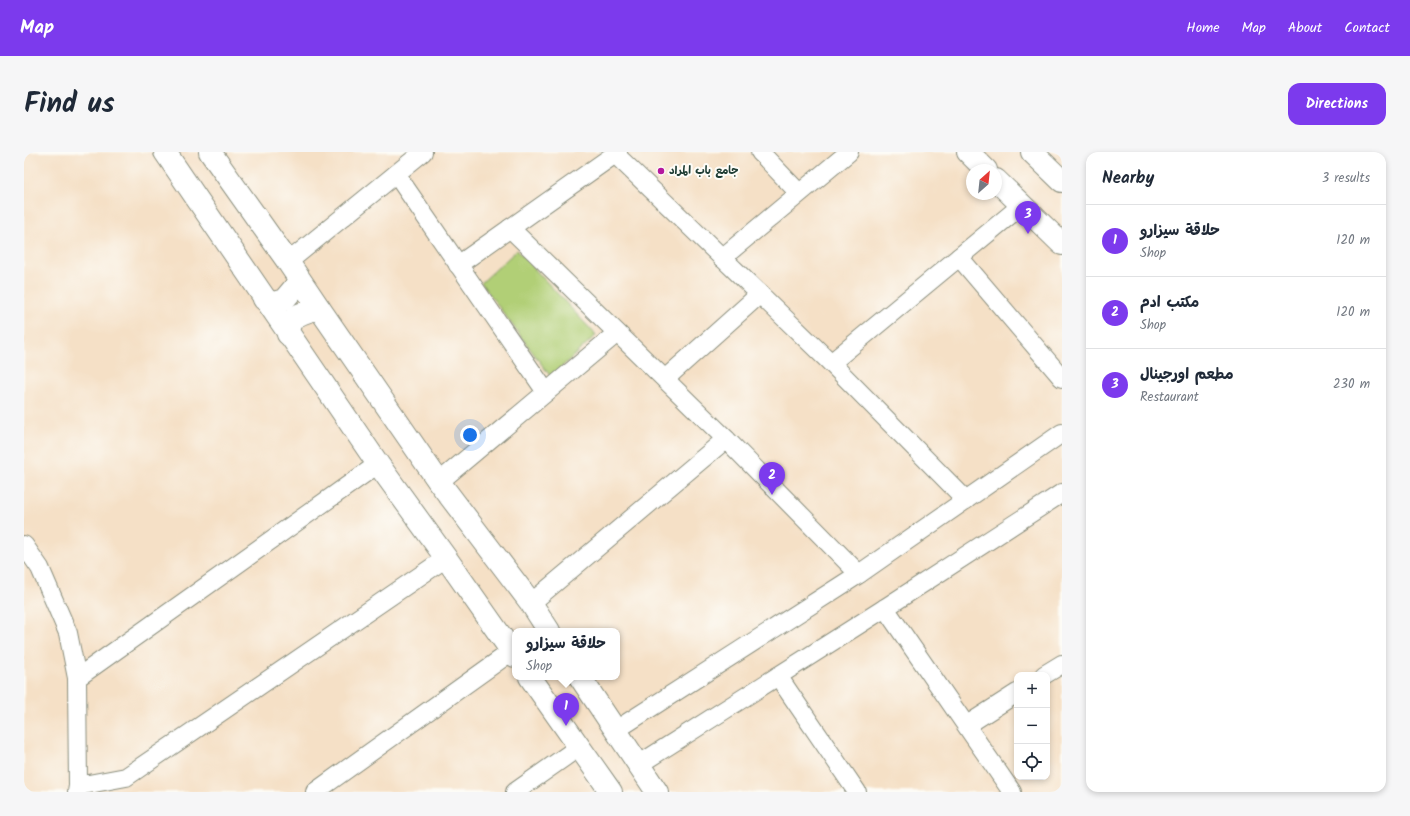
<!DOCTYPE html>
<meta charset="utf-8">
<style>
body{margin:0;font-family:Kalam,"Playpen Sans Arabic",sans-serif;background:#f6f6f7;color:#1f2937}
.controls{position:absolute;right:12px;bottom:12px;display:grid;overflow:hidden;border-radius:8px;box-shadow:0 2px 6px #0003}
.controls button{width:36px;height:36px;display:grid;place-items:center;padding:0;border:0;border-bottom:1px solid #e0e1e3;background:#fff;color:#1f2937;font:20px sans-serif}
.compass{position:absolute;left:942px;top:12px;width:36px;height:36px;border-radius:50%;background:#fff;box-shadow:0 2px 6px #0003;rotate:27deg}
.you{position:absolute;left:446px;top:283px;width:14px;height:14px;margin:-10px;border:3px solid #fff;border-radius:50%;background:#1a73e8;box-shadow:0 0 0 6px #1a73e833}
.badge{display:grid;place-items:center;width:26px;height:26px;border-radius:50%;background:#7c3aed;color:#fff;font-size:13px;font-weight:700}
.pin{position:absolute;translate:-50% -33px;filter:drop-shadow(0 1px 2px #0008)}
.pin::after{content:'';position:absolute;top:21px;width:14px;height:12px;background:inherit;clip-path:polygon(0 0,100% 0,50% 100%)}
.popup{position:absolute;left:488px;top:476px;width:108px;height:52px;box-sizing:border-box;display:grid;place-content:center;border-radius:8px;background:#fff;filter:drop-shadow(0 1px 3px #0005);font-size:13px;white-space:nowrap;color:#747a83}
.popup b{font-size:15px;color:#1f2937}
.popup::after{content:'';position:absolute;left:50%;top:100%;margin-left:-8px;border:8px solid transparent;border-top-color:#fff}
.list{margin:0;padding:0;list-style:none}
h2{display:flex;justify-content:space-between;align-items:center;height:52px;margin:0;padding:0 16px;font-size:17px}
h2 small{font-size:13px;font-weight:400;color:#747a83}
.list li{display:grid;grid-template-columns:26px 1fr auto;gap:12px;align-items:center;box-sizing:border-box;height:72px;padding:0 16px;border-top:1px solid #e0e1e3}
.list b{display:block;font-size:15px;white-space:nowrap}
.list p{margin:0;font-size:13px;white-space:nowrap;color:#747a83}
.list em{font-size:13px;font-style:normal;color:#747a83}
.icon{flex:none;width:22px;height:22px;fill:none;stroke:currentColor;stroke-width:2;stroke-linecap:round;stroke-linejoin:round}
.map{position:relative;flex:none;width:1038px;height:640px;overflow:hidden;border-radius:12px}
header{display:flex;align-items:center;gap:24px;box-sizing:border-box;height:56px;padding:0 20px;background:#7c3aed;color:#fff}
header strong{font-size:19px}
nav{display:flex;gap:22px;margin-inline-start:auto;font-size:14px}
.intro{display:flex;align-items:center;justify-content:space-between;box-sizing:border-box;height:96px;padding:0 24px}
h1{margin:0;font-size:28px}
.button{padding:10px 18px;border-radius:12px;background:#7c3aed;color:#fff;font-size:14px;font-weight:700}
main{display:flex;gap:24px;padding:0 24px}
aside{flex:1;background:#fff;border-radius:12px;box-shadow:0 2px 6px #0003}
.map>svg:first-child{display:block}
</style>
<header>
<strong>Map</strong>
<nav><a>Home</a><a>Map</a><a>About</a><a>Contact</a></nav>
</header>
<div class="intro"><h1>Find us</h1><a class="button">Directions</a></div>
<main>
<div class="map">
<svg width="1038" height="640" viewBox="0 0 1038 640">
<rect width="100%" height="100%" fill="#fdfcf7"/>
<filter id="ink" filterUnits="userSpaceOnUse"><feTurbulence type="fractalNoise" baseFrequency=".025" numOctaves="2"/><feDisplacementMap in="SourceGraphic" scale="8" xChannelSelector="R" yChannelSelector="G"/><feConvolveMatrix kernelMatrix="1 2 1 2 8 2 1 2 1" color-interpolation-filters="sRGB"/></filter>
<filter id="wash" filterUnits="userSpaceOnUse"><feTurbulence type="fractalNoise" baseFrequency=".012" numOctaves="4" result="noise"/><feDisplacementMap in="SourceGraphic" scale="16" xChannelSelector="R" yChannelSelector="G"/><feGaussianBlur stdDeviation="0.9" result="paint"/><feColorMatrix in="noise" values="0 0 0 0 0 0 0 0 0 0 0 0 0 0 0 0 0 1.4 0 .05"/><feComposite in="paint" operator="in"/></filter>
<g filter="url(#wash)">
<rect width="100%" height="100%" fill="#f5e0c6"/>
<!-- green -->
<polygon fill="#b1cf76" stroke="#688655" points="493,98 572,183 527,225 457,131"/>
</g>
<g filter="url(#ink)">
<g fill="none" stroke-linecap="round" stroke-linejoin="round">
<defs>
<g id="street">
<polyline points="736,0 775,41"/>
<polyline points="591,2 807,211 942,348"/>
<polyline points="372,22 522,240"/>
<polyline points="486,76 702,287 835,422"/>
<polyline points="935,105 1038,226"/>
<polyline points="698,106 825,0"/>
<polyline points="264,110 399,0"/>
<polyline points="434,113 594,0"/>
<polyline points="807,211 998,53"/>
<polyline points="641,227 736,142"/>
<polyline points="415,330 593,181"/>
<polyline points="0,393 16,416 44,481 53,526 54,634 53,640"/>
<polyline points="507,451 702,287"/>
<polyline points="861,456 988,640"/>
<polyline points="1020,523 1038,512"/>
<polyline points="754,524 833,640"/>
<polyline points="53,526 354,312"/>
<polyline points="943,573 993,541"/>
<polyline points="592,578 835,422 1038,281"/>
<polyline points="614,613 861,456 1038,341"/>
<polyline points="54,634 102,625 422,406"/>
<polyline points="291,640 488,499"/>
<polyline points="491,640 555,595"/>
</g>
<g id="secondary">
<polyline points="141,0 354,312 422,406 491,504"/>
<polyline points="186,0 264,110 295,156 415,330 507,451 525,479"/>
<polyline points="944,0 962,18"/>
<polyline points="1008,0 1038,29"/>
<polyline points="972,28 1038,92"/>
<polyline points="240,147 249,151 260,148 276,129"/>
<path d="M264,182C264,163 279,161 295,156"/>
<polyline points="506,525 587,640"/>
<polyline points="556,525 633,640"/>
</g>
</defs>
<!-- street casing -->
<use href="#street" stroke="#8a8e7d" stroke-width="20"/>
<!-- secondary casing -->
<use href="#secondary" stroke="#8a8e7d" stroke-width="24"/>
<!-- street -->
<use href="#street" stroke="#fff" stroke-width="18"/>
<!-- secondary -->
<use href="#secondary" stroke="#fff" stroke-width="22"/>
</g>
</g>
<!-- markers -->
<circle fill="#b5179e" stroke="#fdfcf7" stroke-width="1.5" cx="637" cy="19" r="4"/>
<g text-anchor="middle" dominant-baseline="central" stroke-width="4" stroke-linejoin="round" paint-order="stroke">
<!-- poi labels -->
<g font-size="11" font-weight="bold" fill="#1f3d34" stroke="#fdfcf7" text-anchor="start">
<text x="645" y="19">جامع باب المراد</text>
</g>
</g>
</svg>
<div class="controls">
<button>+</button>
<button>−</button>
<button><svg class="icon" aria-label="locate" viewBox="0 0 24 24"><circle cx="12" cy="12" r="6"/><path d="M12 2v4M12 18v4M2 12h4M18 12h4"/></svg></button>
</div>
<svg class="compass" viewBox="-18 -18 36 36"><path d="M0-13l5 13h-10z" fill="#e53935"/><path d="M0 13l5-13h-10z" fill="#747a83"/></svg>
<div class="you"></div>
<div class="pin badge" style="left:542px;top:574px">1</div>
<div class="popup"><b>حلاقة سيزارو</b>Shop</div>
<div class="pin badge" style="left:748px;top:343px">2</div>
<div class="pin badge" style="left:1004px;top:82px">3</div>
</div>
<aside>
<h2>Nearby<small>3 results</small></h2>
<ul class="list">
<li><span class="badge">1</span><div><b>حلاقة سيزارو</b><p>Shop</p></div><em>120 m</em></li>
<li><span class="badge">2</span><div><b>مكتب ادم</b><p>Shop</p></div><em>120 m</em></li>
<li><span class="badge">3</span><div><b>مطعم اورجينال</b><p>Restaurant</p></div><em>230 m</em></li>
</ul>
</aside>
</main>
